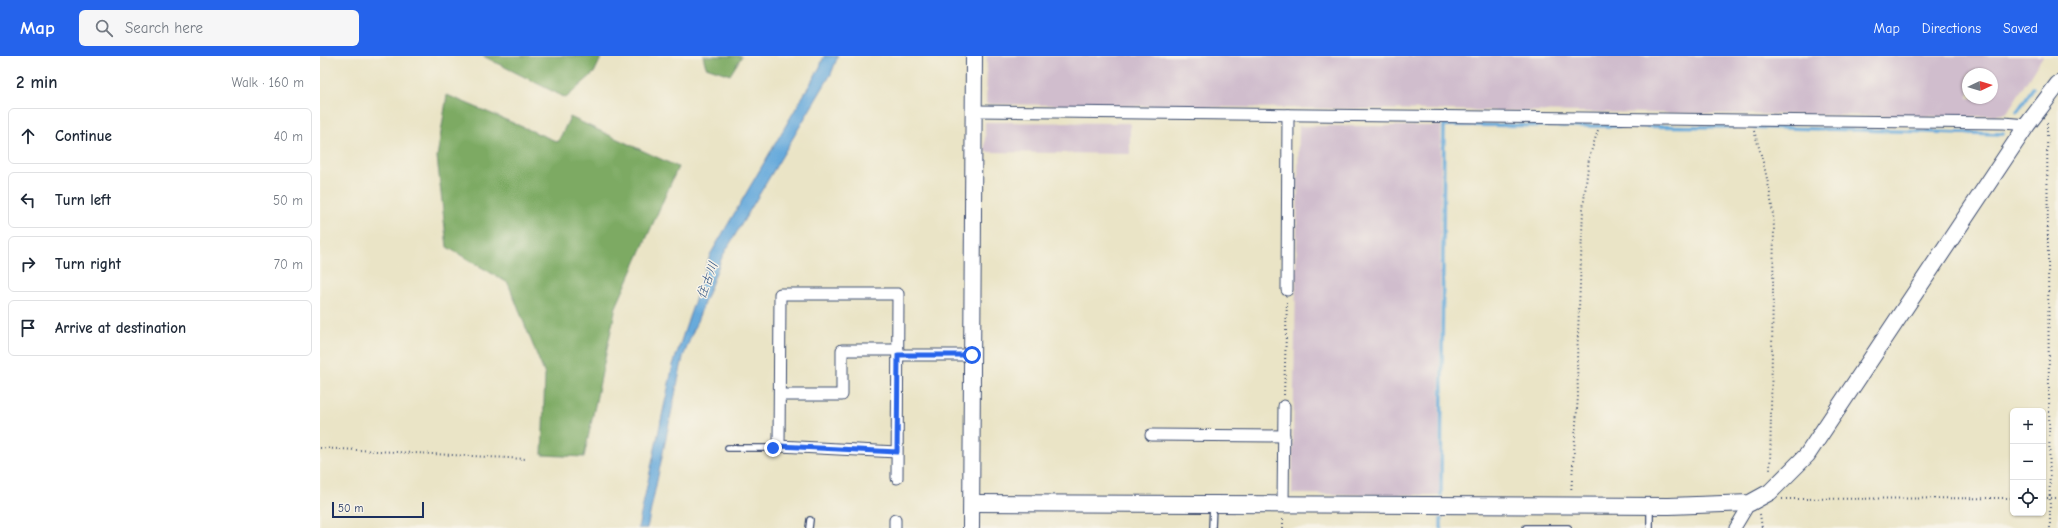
<!DOCTYPE html>
<meta charset="utf-8">
<style>
body{margin:0;font-family:"Comic Neue","Klee One",sans-serif;background:#f6f6f7;color:#1f2937}
.controls{position:absolute;right:12px;bottom:12px;display:grid;overflow:hidden;border-radius:6px;box-shadow:0 1px 3px #0004}
.controls button{width:36px;height:36px;display:grid;place-items:center;padding:0;border:0;border-bottom:1px solid #e0e1e3;background:#fff;color:#1f2937;font:20px sans-serif}
.compass{position:absolute;left:1642px;top:12px;width:36px;height:36px;border-radius:50%;background:#fff;box-shadow:0 1px 3px #0004;rotate:86deg}
.scale{position:absolute;left:12px;bottom:10px;width:92px;box-sizing:border-box;padding-left:4px;border:2px solid #1b2f5e;border-top:0;font-size:11px;line-height:14px;white-space:nowrap;color:#1b2f5e;-webkit-text-stroke:3px #f7f3e8;paint-order:stroke}
.stop{position:absolute;width:12px;height:12px;margin:-9px;border:3px solid #2563eb;border-radius:50%;background:#fff}
.stop.end{background:#2563eb;border-color:#fff;box-shadow:0 1px 4px #0008}
.list{margin:0;padding:0;list-style:none}
h2{display:flex;justify-content:space-between;align-items:center;height:52px;margin:0;padding:0 16px;font-size:17px}
h2 small{font-size:13px;font-weight:400;color:#747a83}
.list li{display:grid;grid-template-columns:26px 1fr auto;gap:12px;align-items:center;box-sizing:border-box;height:56px;margin:0 8px 8px;padding:0 8px;border:1px solid #e0e1e3;border-radius:6px}
.list b{display:block;font-size:15px;white-space:nowrap}
.list em{font-size:13px;font-style:normal;color:#747a83}
.icon{flex:none;width:22px;height:22px;fill:none;stroke:currentColor;stroke-width:2;stroke-linecap:round;stroke-linejoin:round}
.map{position:relative;flex:none;width:1738px;height:472px;overflow:hidden}
header{display:flex;align-items:center;gap:24px;box-sizing:border-box;height:56px;padding:0 20px;background:#2563eb;color:#fff}
header strong{font-size:19px}
nav{display:flex;gap:22px;margin-inline-start:auto;font-size:14px}
.search{width:280px;height:36px;background:#f6f6f7;display:flex;align-items:center;gap:10px;box-sizing:border-box;padding:0 14px;border-radius:6px;color:#747a83;font-size:15px}
main{display:flex}
aside{flex:1;background:#fff}
.map>svg:first-child{display:block}
</style>
<header>
<strong>Map</strong>
<div class="search"><svg class="icon" aria-label="search" viewBox="0 0 24 24"><circle cx="10" cy="10" r="6"/><path d="M15 15l6 6"/></svg>Search here</div>
<nav><a>Map</a><a>Directions</a><a>Saved</a></nav>
</header>
<main>
<aside>
<h2>2 min<small>Walk · 160 m</small></h2>
<ul class="list">
<li><svg class="icon" aria-label="ahead" viewBox="0 0 24 24"><path d="M12 20V5M6 11l6-6 6 6"/></svg><div><b>Continue</b></div><em>40 m</em></li>
<li><svg class="icon" aria-label="left" viewBox="0 0 24 24"><path d="M17 20v-9H6M10 6l-5 5 5 5"/></svg><div><b>Turn left</b></div><em>50 m</em></li>
<li><svg class="icon" aria-label="right" viewBox="0 0 24 24"><path d="M7 20v-9h11M14 6l5 5-5 5"/></svg><div><b>Turn right</b></div><em>70 m</em></li>
<li><svg class="icon" aria-label="arrive" viewBox="0 0 24 24"><path d="M6 21V4h12l-3 4 3 4H6"/></svg><div><b>Arrive at destination</b></div></li>
</ul>
</aside>
<div class="map">
<svg width="1738" height="472" viewBox="0 0 1738 472">
<rect width="100%" height="100%" fill="#f7f3e8"/>
<filter id="ink" filterUnits="userSpaceOnUse"><feTurbulence type="fractalNoise" baseFrequency=".025" numOctaves="2"/><feDisplacementMap in="SourceGraphic" scale="8" xChannelSelector="R" yChannelSelector="G"/><feConvolveMatrix kernelMatrix="1 2 1 2 8 2 1 2 1" color-interpolation-filters="sRGB"/></filter>
<filter id="wash" filterUnits="userSpaceOnUse"><feTurbulence type="fractalNoise" baseFrequency=".012" numOctaves="4" result="noise"/><feDisplacementMap in="SourceGraphic" scale="16" xChannelSelector="R" yChannelSelector="G"/><feGaussianBlur stdDeviation="0.9" result="paint"/><feColorMatrix in="noise" values="0 0 0 0 0 0 0 0 0 0 0 0 0 0 0 0 0 1.4 0 .05"/><feComposite in="paint" operator="in"/></filter>
<g filter="url(#wash)">
<rect width="100%" height="100%" fill="#eae4c6"/>
<!-- industrial -->
<g fill="#d0bdcd" fill-rule="evenodd">
<path d="M667,0H1723L1686,58L1650,61L666,48ZM1648,18H1672V42H1648Z"/>
<polygon points="665,66 810,67 810,98 665,96"/>
<polygon points="979,70 1121,70 1119,439 972,438"/>
</g>
<!-- forest -->
<g fill="#7daa63" stroke="#4c6c60">
<polygon points="163,0 282,0 274,17 246,42"/>
<polygon points="383,0 422,0 410,19 386,11"/>
<polygon points="127,39 238,86 250,61 358,111 296,251 264,401 222,399 225,319 188,227 127,191 117,101"/>
</g>
<!-- water -->
<polygon fill="#67aadb" stroke="#416c9c" points="504,0 518,0 511,18 402,201 363,301 327,472 318,472 353,309 390,199 500,11"/>
<g fill="none" stroke-linecap="round" stroke-linejoin="round">
<!-- stream -->
<g stroke="#67aadb" stroke-width="3.5">
<polyline points="1697,56 1713,32"/>
<polyline points="1121,439 1124,69 1424,71 1683,78"/>
<polyline points="1121,472 1121,463"/>
</g>
</g>
</g>
<g filter="url(#ink)">
<g fill="none" stroke-linecap="round" stroke-linejoin="round">
<defs>
<g id="lane">
<polyline points="408,392 453,392 459,390"/>
<polyline points="489,472 490,464"/>
<polyline points="892,472 893,449"/>
<polyline points="1206,472 1248,472"/>
<polyline points="1330,472 1330,451"/>
</g>
<g id="street">
<polyline points="655,55 1684,67 1707,69"/>
<polyline points="967,234 968,59"/>
<polyline points="578,299 652,299"/>
<polyline points="460,339 522,339 522,294 578,294"/>
<polyline points="831,379 964,380"/>
<polyline points="577,396 459,390 460,238 578,238 577,422"/>
<polyline points="963,449 964,350"/>
<polyline points="575,472 575,464"/>
<polyline points="1415,472 1430,447"/>
</g>
<g id="secondary">
<polyline points="652,447 1349,450 1430,447 1450,436 1487,399 1707,69 1738,28"/>
<polyline points="651,472 654,0"/>
</g>
</defs>
<!-- lane casing -->
<use href="#lane" stroke="#3a4a6e" stroke-width="8"/>
<!-- street casing -->
<use href="#street" stroke="#3a4a6e" stroke-width="13"/>
<!-- secondary casing -->
<use href="#secondary" stroke="#3a4a6e" stroke-width="18"/>
<!-- path -->
<g stroke="#3a4a6e" stroke-width="2" stroke-dasharray="1 3" stroke-linecap="butt">
<polyline points="1727,67 1730,472"/>
<path d="M1434,75C1444,107 1452,138 1454,172L1450,416"/>
<polyline points="964,339 967,245"/>
<polyline points="0,392 207,403"/>
<polyline points="1251,437 1258,340 1257,303 1263,153 1269,102 1278,74"/>
<polyline points="1723,442 1738,442"/>
<polyline points="1462,443 1693,442"/>
<polyline points="1440,458 1442,472"/>
<polyline points="963,472 963,461"/>
</g>
<!-- lane -->
<use href="#lane" stroke="#fff" stroke-width="5.5"/>
<!-- street -->
<use href="#street" stroke="#fff" stroke-width="11"/>
<!-- secondary -->
<use href="#secondary" stroke="#fff" stroke-width="16"/>
</g>
</g>
<g fill="none" stroke-linecap="round" stroke-linejoin="round" filter="url(#ink)">
<!-- route -->
<polyline stroke="#2563eb" stroke-width="5" points="453,392 459,390 577,396 578,299 652,299"/>
</g>
<g text-anchor="middle" dominant-baseline="central" stroke-width="3" stroke-linejoin="round" paint-order="stroke">
<!-- water labels -->
<g font-size="13" font-style="italic" fill="#325484" stroke="#f7f3e8">
<text transform="translate(387 224) rotate(-70)">住古川</text>
</g>
</g>
</svg>
<div class="controls">
<button>+</button>
<button>−</button>
<button><svg class="icon" aria-label="locate" viewBox="0 0 24 24"><circle cx="12" cy="12" r="6"/><path d="M12 2v4M12 18v4M2 12h4M18 12h4"/></svg></button>
</div>
<svg class="compass" viewBox="-18 -18 36 36"><path d="M0-13l5 13h-10z" fill="#e53935"/><path d="M0 13l5-13h-10z" fill="#747a83"/></svg>
<div class="scale">50 m</div>
<div class="stop" style="left:652px;top:299px"></div>
<div class="stop end" style="left:453px;top:392px"></div>
</div>
</main>
